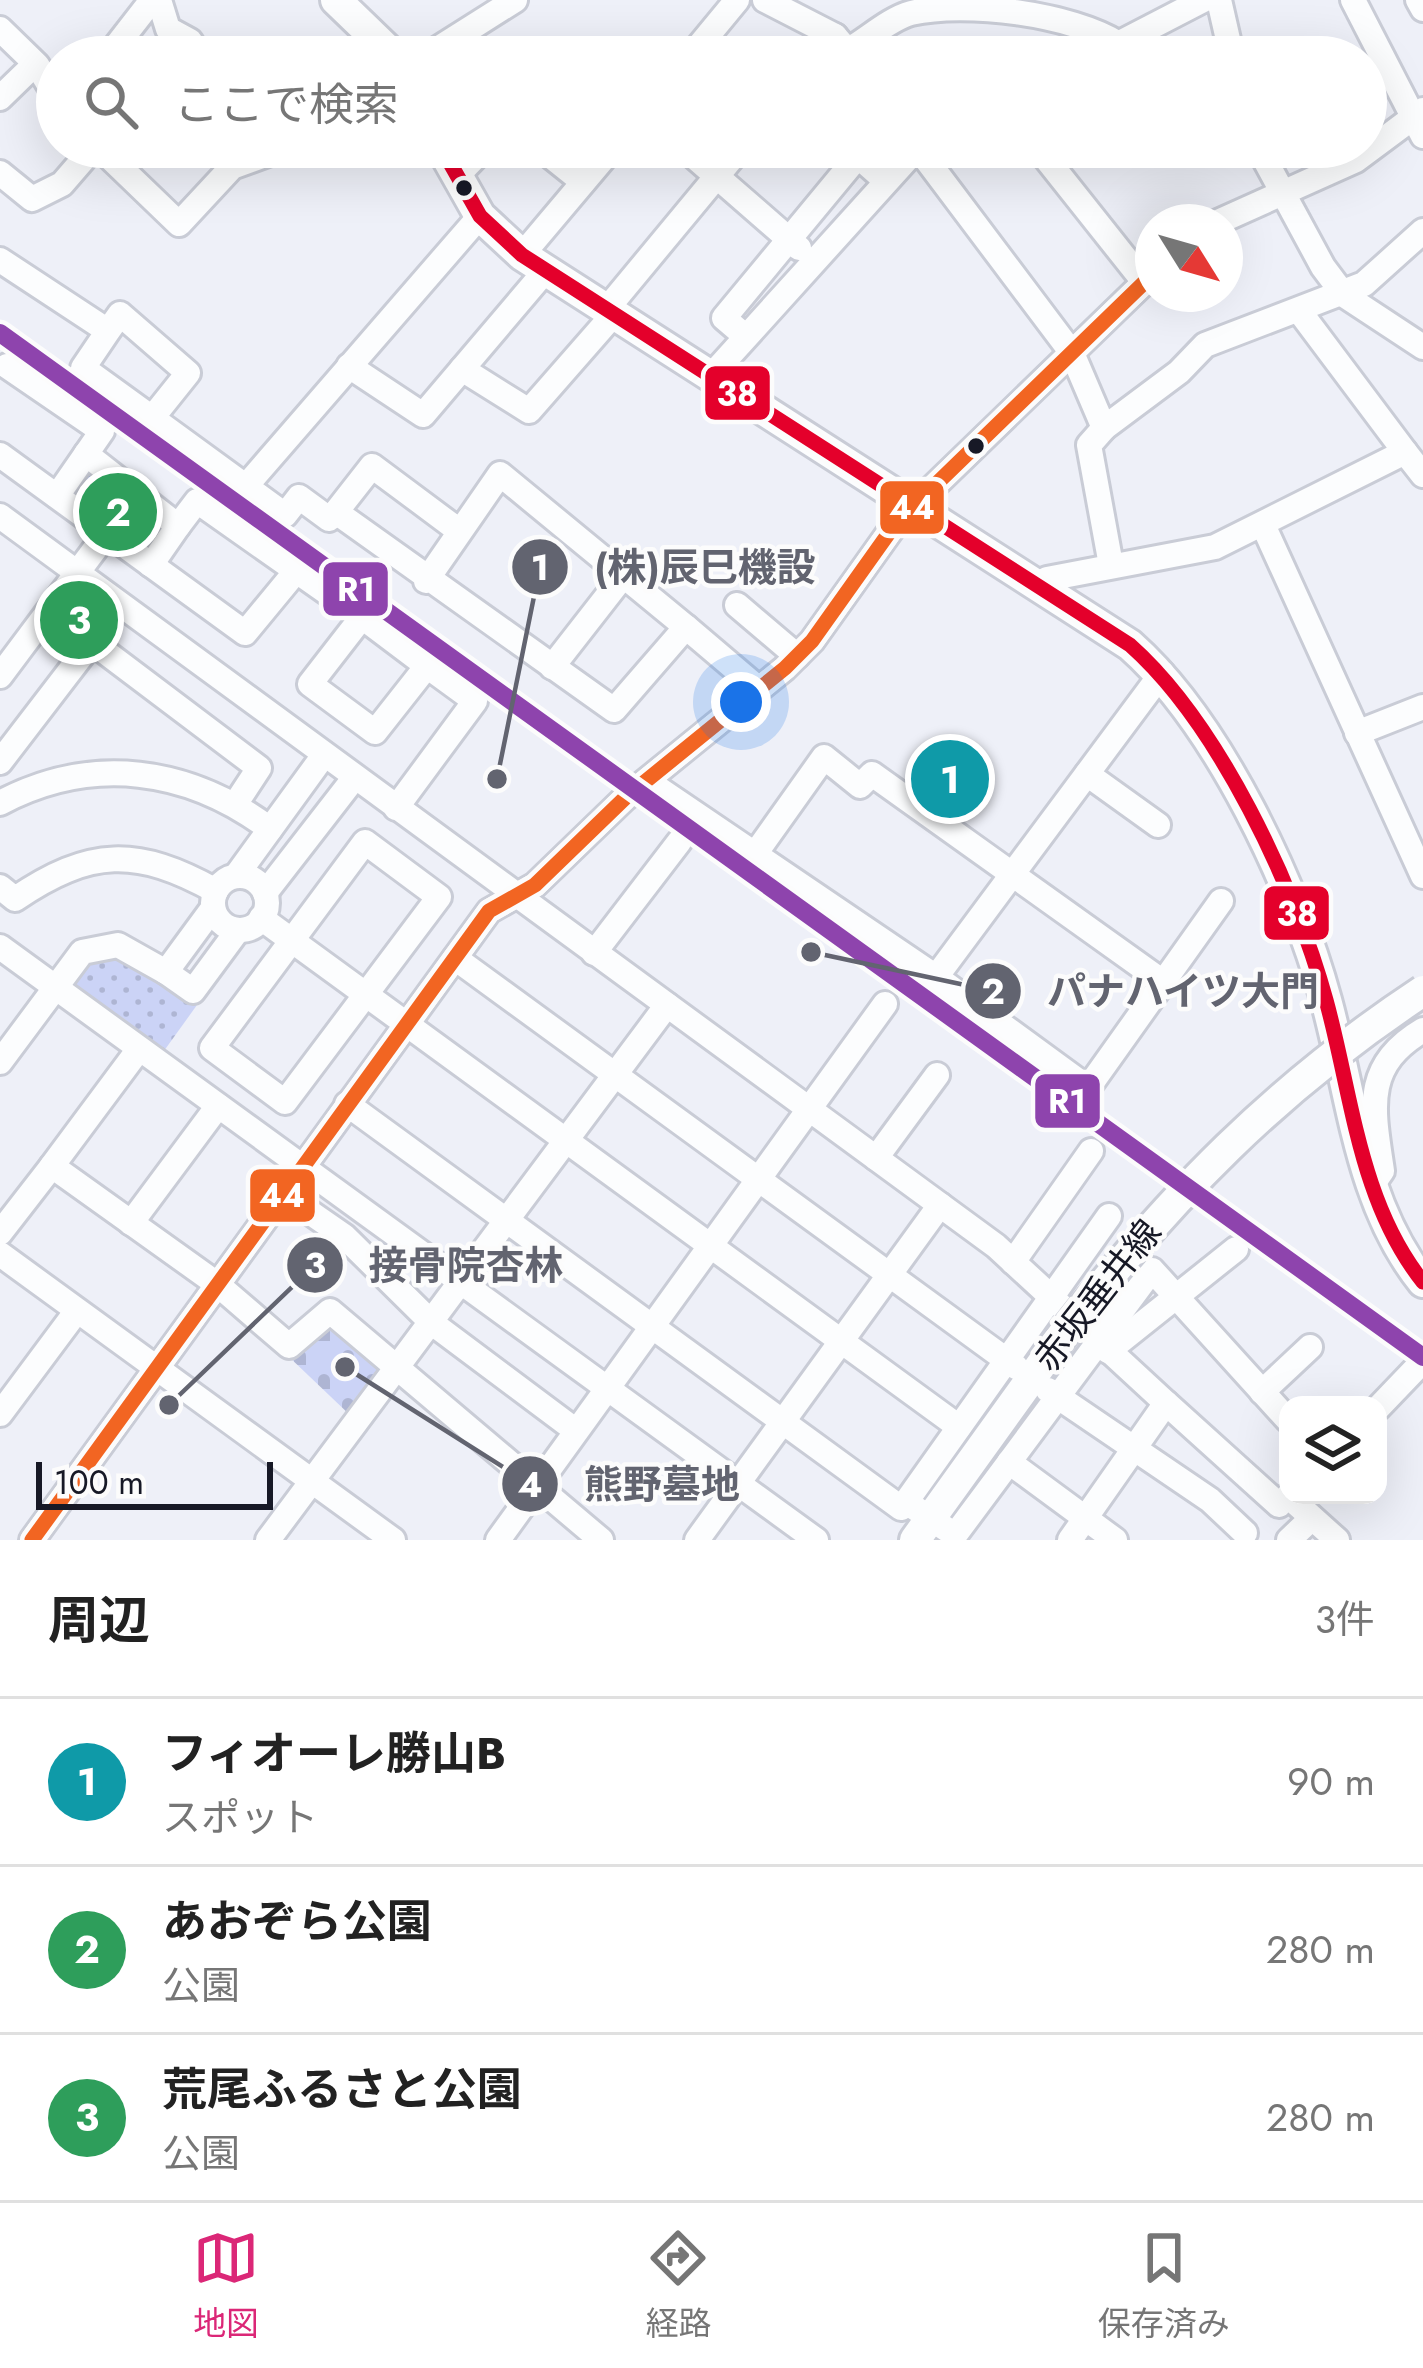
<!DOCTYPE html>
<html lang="ja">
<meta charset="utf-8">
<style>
body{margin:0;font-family:Jost,"Noto Sans JP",sans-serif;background:#f2f2f2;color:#222}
.controls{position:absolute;right:36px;bottom:36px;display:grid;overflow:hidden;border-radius:24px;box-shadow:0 12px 48px #0002}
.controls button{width:108px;height:108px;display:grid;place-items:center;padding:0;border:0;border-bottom:3px solid #e0e0e0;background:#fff;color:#222;font:60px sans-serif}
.compass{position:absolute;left:1135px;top:204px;width:108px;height:108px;border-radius:50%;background:#fff;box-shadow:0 12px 48px #0002;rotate:127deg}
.scale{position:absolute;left:36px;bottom:30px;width:237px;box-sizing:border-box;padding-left:12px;border:6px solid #171926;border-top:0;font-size:33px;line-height:42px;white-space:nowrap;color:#171926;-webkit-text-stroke:9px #fcfcfc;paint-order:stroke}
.you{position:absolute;left:741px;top:702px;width:42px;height:42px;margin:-30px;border:9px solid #fff;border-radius:50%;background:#1a73e8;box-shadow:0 0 0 18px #1a73e833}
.badge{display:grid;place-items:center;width:78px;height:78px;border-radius:50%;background:#db2777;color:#fff;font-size:39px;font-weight:700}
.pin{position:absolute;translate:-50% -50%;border:6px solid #fff;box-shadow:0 3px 12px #0006}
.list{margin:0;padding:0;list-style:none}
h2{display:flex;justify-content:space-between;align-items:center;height:156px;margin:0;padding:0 48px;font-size:51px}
h2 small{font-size:39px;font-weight:400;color:#767676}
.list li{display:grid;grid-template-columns:78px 1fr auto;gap:36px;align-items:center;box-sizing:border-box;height:168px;padding:0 48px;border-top:3px solid #e0e0e0}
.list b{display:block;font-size:45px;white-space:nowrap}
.list p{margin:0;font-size:39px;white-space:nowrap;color:#767676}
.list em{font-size:39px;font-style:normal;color:#767676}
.icon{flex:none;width:66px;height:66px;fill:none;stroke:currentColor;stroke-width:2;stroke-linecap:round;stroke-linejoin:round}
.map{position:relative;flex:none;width:1423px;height:1540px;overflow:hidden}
.search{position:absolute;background:#fff;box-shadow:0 12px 48px #0002;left:36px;right:36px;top:36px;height:132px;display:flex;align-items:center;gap:30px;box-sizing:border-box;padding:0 42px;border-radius:66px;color:#767676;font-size:45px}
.sheet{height:660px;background:#fff}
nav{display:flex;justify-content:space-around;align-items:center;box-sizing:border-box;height:168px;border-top:3px solid #e0e0e0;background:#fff;font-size:33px;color:#767676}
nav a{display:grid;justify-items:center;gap:6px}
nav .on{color:#db2777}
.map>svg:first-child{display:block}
</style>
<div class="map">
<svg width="1423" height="1540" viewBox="0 0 1423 1540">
<defs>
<pattern id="cemetery-stones" width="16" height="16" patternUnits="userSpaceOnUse" patternTransform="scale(3)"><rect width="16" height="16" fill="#cbd3f6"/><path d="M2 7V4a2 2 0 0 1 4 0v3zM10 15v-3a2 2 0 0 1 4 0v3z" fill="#aeb5d3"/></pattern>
<pattern id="park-dots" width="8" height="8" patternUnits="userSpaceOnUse" patternTransform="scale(3)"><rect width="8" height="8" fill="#cbd3f6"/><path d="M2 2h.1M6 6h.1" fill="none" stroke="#aeb5d3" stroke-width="1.8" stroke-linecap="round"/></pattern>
</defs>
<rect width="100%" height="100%" fill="#eef0f8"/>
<!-- cemetery -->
<polygon fill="url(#cemetery-stones)" points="327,1318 389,1366 352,1417 287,1355"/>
<!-- park -->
<g fill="url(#park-dots)">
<polygon points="96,475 162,523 164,535 152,550 73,501 72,491 84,476"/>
<polygon points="83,591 113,614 96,637 74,649 44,627 70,592"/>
<polygon points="127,954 197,1005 161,1055 71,991 70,979 85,959"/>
</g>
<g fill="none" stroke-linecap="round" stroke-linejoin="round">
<defs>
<g id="minor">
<polyline points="159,0 168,29 190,41 200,57"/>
<polyline points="765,0 835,36 853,57"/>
<polyline points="1219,0 1232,57"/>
<polyline points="1353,0 1423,136"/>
<polyline points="1418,0 1423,9"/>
<polyline points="0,29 37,65 57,98"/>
<path d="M855,46C871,36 892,18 911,13C965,0 1072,14 1119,44"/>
<polyline points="110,54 152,0"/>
<polyline points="1321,55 1322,57"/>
<polyline points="425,57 515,0"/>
<polyline points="690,57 737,0"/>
<polyline points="817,57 835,36"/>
<polyline points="1093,57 1203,0"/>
<polyline points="0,98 35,64"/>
<polyline points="99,147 179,224 232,167 287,147"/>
<polyline points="683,147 799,248"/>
<polyline points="917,147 1072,353 1104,428 1179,372 1205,345 1364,284 1423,231"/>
<polyline points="1037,147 1145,283"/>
<polyline points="1258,147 1323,267 1344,295 1423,347"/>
<polyline points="543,150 583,182"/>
<polyline points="0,173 32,199 62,184 94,147"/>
<polyline points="456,177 485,147"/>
<polyline points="1218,222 1356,160 1423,110"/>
<polyline points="522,255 613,147"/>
<polyline points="0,260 108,331 120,314 188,373 152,418 83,368 108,331"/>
<polyline points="606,310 741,147"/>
<polyline points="1300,312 1405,452"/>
<polyline points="745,336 724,318 858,156 885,180"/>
<polyline points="7,366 102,431 57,496"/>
<polyline points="349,366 423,415 546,270"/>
<polyline points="462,369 529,411 613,315"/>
<polyline points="710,377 918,147"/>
<polyline points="152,418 285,515 299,497 329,519 336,512"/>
<polyline points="1104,428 1089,445 1111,565"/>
<polyline points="86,454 178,526 151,565"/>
<polyline points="0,455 245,633 297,570"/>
<polyline points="246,486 480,216"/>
<polyline points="0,516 996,1246 1166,1403 1070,1540"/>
<polyline points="178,526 197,501 362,617 310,684 375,732 427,666 475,701 396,808"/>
<polyline points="1264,527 1423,876"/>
<polyline points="426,581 500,474 686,627 614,710 336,512 372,466 458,530"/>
<polyline points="1036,587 1047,579 1215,547 1405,452 1423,475"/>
<polyline points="737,605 797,656"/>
<polyline points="362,617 427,666"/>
<polyline points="686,627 759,689"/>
<polyline points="552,667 623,576"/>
<polyline points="0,676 107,533"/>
<polyline points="1357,733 1423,707"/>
<polyline points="0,762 92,642 259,768 236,803"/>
<polyline points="1087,774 1158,825"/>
<polyline points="647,781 936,977 1162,673"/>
<path d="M0,803C92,754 189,768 270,829"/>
<polygon points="365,842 439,897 285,1102 212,1048"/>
<polyline points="755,854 824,757 860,786 872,774 1163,982"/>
<polyline points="236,876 324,755"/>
<circle cx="240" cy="903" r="27"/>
<path d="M0,887L15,899C90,848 137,847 216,891"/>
<polyline points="265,893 355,777"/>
<polyline points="213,908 166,972 193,991 238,930"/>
<polyline points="261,918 959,1427"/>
<polyline points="0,947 816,1540"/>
<polyline points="594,953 679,842"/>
<polyline points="455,958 1016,1367"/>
<polyline points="936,977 1088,1088 1221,901"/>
<polyline points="0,1062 82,952 118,945 166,972"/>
<polyline points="347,1104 901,1508 906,1502 955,1535 1152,1270 1288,1420"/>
<polyline points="876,1158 937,1075"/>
<polyline points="52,1166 139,1049"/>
<path d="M1373,1184L1382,1171C1373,1109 1362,1066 1423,1030"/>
<polyline points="282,1193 344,1236 432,1323 575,1430"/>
<polyline points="131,1223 218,1106"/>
<polyline points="0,1233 52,1166 217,1284 289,1346 330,1311 601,1540"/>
<polyline points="0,1254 393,1540"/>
<polyline points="1013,1262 1091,1151"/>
<polyline points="1108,1351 1236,1249"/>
<polyline points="1048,1390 1210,1500 1245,1533"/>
<polyline points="1262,1392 1310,1347"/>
<polyline points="1166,1403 1279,1505"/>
<polyline points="1378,1408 1423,1361"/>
<polyline points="0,1414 76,1312"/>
<polyline points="1009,1462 1115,1540"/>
<polyline points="1288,1496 1337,1540"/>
<polyline points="906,1502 1109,1216"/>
<polyline points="32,1540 489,911 535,885 625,798 785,668 812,641 896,523 1153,274"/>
<polyline points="268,1540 667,1005"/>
<polyline points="498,1540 885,1004"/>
<polyline points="697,1540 940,1205"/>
<polyline points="1289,1540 1312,1518"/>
</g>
<g id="major">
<polyline points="336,0 395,57"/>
<path d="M441,147L480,216L522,255L1130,645C1218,723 1295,886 1326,1000C1352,1094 1359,1202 1423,1282"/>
<polyline points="915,1540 1064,1333"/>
</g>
</defs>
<!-- minor casing -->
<use href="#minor" stroke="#c9ccd6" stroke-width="30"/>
<!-- major casing -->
<use href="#major" stroke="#c9ccd6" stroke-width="36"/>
<!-- minor -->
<use href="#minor" stroke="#fcfdfe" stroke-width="24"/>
<!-- major -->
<use href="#major" stroke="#fcfdfe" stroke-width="30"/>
<defs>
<path id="major-bridge" d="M1064,1333C1171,1196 1276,1088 1423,991"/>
</defs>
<!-- major-bridge casing -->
<use href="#major-bridge" stroke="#c9ccd6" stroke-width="36" stroke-linecap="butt"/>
<!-- major-bridge -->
<use href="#major-bridge" stroke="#fcfdfe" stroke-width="30"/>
<defs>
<path id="bus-1" d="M441,147L480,216L522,255L1130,645C1218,723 1295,886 1326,1000C1352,1094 1359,1202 1423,1282"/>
<polyline id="bus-2" points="32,1540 489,911 535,885 625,798 785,668 812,641 896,523 1153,274"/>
</defs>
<!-- bus-1 casing -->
<use href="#bus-1" stroke="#fcfcfc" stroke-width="24"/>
<!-- bus-2 casing -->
<use href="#bus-2" stroke="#fcfcfc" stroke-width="24"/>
<!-- bus-1 -->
<use href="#bus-1" stroke="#e4002b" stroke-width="15"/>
<!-- bus-2 -->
<use href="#bus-2" stroke="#f26522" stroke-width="15"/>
<defs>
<polyline id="rail-1" points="0,333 1423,1357"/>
</defs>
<!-- rail-1 casing -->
<use href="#rail-1" stroke="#fcfcfc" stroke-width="27"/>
<!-- rail-1 -->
<use href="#rail-1" stroke="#8e44ad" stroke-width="18"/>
</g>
<!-- markers -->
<g fill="#171926" stroke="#fcfcfc" stroke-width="4.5">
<circle cx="464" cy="188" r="10"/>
<circle cx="976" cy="446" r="10"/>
</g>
<g text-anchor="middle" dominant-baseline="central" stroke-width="9" stroke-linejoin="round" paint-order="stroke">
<!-- street labels -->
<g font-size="36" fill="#171926" stroke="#fcfcfc">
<text transform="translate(1097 1295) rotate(-52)">赤坂垂井線</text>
</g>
</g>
<!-- callouts -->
<path fill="none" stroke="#626470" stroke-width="4.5" d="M497 779L540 567M811 952L993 991M169 1405L315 1265M345 1367L530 1484"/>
<g fill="#626470" stroke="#fcfcfc" stroke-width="4.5">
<circle cx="497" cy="779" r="12"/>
<circle cx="811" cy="952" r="12"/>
<circle cx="169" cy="1405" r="12"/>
<circle cx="345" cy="1367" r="12"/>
<circle cx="540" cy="567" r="30"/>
<circle cx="993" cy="991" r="30"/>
<circle cx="315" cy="1265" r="30"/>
<circle cx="530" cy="1484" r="30"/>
</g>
<g font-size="36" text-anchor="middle" font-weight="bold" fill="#fff">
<text x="540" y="580">1</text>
<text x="993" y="1004">2</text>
<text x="315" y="1278">3</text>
<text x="530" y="1497">4</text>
</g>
<g font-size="39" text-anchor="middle" font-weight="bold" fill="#626470" stroke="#fcfcfc" stroke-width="9" stroke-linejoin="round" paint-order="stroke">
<text x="705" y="581">(株)辰巳機設</text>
<text x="1183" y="1005">パナハイツ大門</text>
<text x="466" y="1279">接骨院杏林</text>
<text x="662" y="1498">熊野墓地</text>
</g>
<g stroke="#fcfcfc" stroke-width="4.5">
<rect x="703" y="364" width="69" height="58" rx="12" fill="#e4002b"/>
<rect x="878" y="479" width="68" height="57" rx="12" fill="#f26522"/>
<rect x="321" y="560" width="69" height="58" rx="12" fill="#8e44ad"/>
<rect x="1262" y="884" width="69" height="58" rx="12" fill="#e4002b"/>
<rect x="1033" y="1072" width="69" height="58" rx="12" fill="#8e44ad"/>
<rect x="248" y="1167" width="69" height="57" rx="12" fill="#f26522"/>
</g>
<g font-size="33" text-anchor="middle" font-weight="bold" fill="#fff">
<text x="737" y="405">38</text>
<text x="912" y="519">44</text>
<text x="356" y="601">R1</text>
<text x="1297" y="925">38</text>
<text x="1067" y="1113">R1</text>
<text x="282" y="1207">44</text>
</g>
</svg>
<div class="controls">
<button><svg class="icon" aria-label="layers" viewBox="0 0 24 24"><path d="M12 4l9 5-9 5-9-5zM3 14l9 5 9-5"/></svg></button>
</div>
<svg class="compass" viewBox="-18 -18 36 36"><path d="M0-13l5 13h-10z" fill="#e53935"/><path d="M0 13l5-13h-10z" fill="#767676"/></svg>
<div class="scale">100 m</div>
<div class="you"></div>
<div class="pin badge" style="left:950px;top:779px;background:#0f9aa8">1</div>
<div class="pin badge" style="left:118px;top:512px;background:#2e9e5b">2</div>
<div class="pin badge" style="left:79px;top:620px;background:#2e9e5b">3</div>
<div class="search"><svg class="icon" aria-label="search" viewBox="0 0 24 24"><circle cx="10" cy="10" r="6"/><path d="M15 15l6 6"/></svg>ここで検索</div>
</div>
<section class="sheet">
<h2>周辺<small>3件</small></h2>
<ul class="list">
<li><span class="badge" style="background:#0f9aa8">1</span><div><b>フィオーレ勝山B</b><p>スポット</p></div><em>90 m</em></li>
<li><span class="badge" style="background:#2e9e5b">2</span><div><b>あおぞら公園</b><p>公園</p></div><em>280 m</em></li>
<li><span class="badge" style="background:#2e9e5b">3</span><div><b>荒尾ふるさと公園</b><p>公園</p></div><em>280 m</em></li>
</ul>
</section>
<nav>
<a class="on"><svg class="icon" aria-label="map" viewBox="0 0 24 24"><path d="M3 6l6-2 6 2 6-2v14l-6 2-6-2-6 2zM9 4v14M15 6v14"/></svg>地図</a>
<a><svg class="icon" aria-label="directions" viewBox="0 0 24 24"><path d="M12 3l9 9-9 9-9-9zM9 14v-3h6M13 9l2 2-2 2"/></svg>経路</a>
<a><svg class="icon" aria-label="saved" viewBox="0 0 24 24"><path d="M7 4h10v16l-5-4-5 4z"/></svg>保存済み</a>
</nav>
